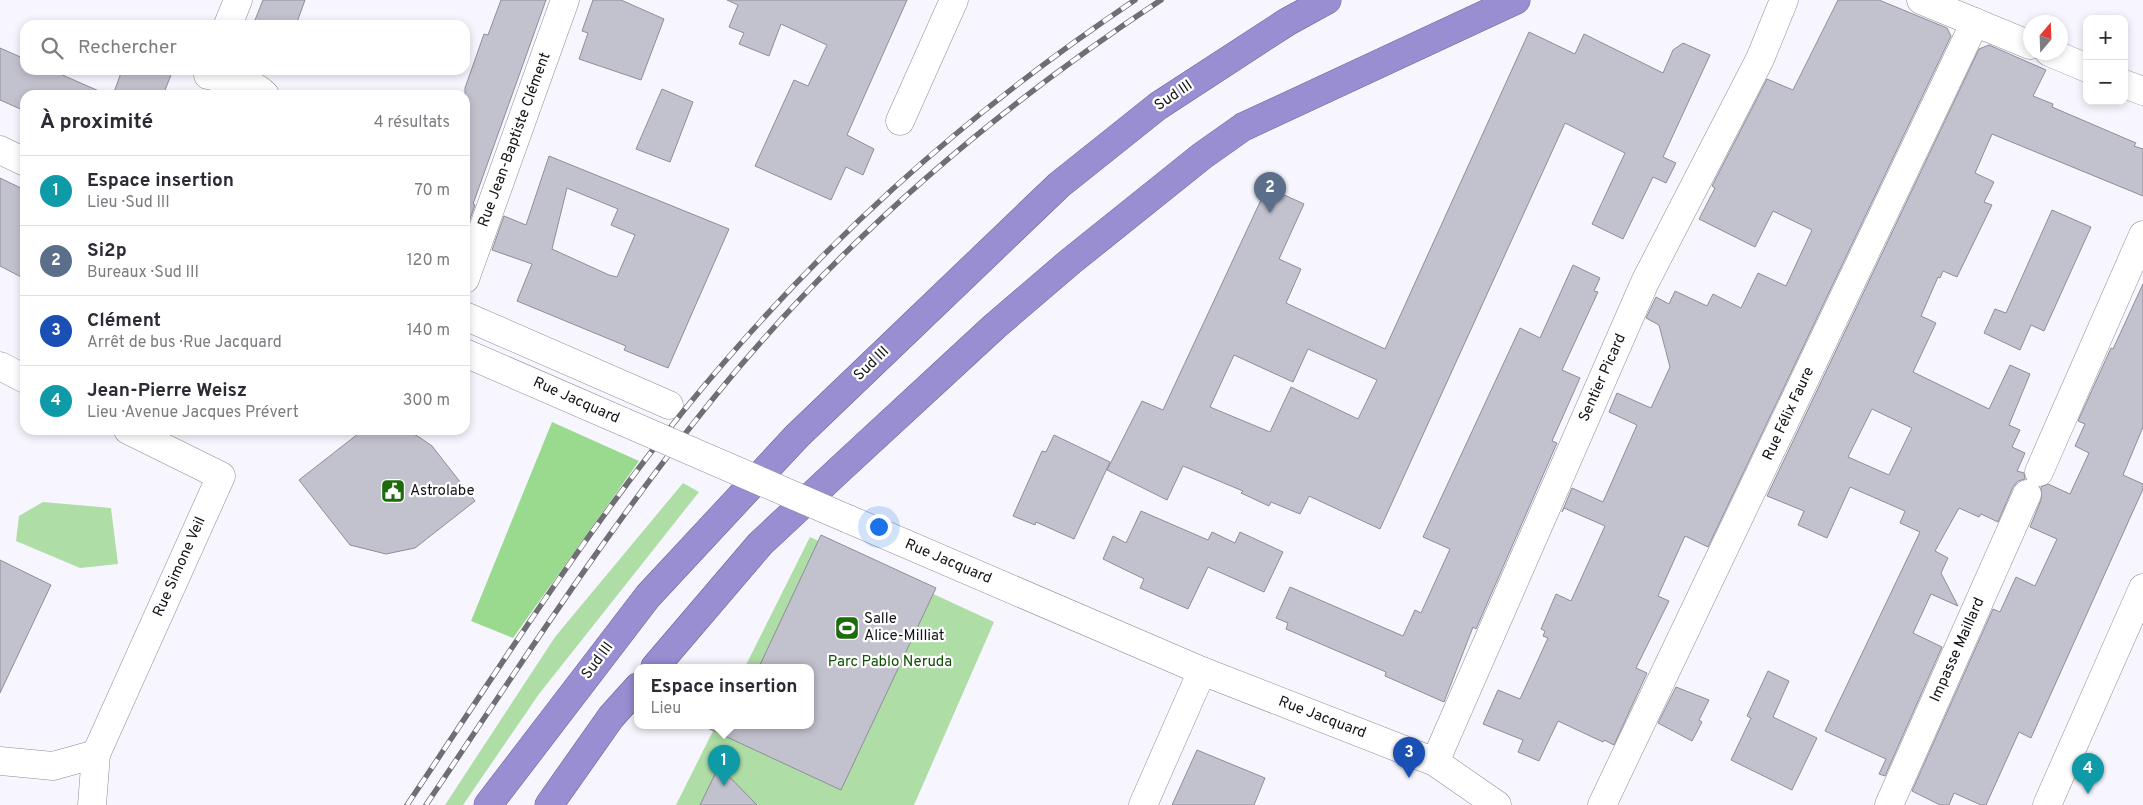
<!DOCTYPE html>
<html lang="fr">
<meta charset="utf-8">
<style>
body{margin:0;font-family:Overpass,sans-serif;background:#f7f7f7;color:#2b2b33}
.controls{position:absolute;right:15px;top:15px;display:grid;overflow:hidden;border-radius:10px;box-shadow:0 2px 8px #0003}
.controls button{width:45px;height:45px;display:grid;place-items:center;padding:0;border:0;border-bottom:1px solid #e1e1e2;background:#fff;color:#2b2b33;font:25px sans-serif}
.compass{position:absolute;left:2023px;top:15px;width:45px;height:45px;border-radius:50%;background:#fff;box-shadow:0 2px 8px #0003;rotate:19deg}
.you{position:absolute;left:878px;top:526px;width:18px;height:18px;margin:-12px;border:4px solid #fff;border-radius:50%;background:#1a73e8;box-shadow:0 0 0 8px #1a73e833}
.badge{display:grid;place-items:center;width:32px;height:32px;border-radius:50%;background:#b45309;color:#fff;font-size:16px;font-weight:700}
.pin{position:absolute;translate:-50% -41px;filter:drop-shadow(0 1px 2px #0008)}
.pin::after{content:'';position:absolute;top:26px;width:18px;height:15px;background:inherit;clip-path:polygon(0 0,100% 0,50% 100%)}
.popup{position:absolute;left:634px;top:664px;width:180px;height:65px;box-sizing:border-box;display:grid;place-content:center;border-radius:10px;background:#fff;filter:drop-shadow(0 1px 4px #0005);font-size:16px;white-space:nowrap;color:#7c7c81}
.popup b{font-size:19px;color:#2b2b33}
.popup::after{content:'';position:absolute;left:50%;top:100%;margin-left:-10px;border:10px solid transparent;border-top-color:#fff}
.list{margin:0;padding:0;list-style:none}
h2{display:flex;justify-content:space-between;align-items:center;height:65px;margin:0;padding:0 20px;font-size:21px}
h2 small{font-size:16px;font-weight:400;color:#7c7c81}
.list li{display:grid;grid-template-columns:32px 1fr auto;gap:15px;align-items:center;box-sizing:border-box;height:70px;padding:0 20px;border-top:1px solid #e1e1e2}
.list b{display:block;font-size:19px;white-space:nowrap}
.list p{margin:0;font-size:16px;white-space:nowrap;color:#7c7c81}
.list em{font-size:16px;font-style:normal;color:#7c7c81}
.icon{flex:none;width:28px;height:28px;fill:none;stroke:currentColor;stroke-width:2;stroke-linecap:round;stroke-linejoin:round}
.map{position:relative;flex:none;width:2143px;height:805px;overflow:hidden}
.search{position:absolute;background:#fff;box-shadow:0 2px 8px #0003;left:20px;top:20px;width:450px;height:55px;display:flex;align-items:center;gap:12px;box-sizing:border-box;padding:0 18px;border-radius:15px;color:#7c7c81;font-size:19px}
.panel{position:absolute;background:#fff;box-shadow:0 2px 8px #0003;left:20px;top:90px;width:450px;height:345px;border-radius:15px}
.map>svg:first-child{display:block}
</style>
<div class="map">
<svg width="2143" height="805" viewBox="0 0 2143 805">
<rect width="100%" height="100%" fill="#f7f6fe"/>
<!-- green -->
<g fill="#aedda6">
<polygon points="683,483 699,492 539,694 463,805 445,805 555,637"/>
<polygon points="43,502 111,508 118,564 80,568 16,541 19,516"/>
<polygon points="810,537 994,622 914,805 676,805 716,725 810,725 810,667 745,667"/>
</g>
<!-- forest -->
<polygon fill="#99da8e" points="552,422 639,461 513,638 471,621"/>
<!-- building -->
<g fill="#c2c1ce" stroke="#8f8d9a" fill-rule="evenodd">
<polygon points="263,0 305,0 296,25 253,25"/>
<polygon points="501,0 546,0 473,204 475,205 465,233 465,88 484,34 488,35"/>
<polygon points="593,0 621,0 664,19 641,80 579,59 588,33 582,31"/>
<polygon points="727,0 907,0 847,135 874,149 863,175 846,167 831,200 755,166 794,80 808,86 827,45 781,24 769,56 739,44 744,33 729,27 738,5"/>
<polygon points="1838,0 1879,0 1947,28 1951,36 1708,547 1685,536 1658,596 1669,601 1636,668 1647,673 1614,745 1604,740 1603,742 1558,721 1539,761 1518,752 1523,740 1483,724 1498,690 1520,699 1548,638 1543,636 1545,631 1541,629 1556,594 1571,601 1605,526 1564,508 1562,512 1572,488 1603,502 1637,425 1609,412 1617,393 1651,408 1670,367 1659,325 1646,318 1656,297 1669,304 1675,291 1707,306 1713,294 1741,308 1758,273 1786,286 1812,230 1773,211 1755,247 1699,219 1715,188 1712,186 1767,79 1793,90"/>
<path d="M1529,32L1575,54L1584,34L1663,73L1673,50L1683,43L1710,55L1663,157L1676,163L1666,183L1653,177L1623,239L1592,224L1625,153L1565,123L1380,529L1309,496L1300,514L1271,502L1269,506L1241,493L1243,491L1183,466L1167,500L1107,470L1142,401L1163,410L1267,187L1304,204L1279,259L1301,269L1286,303L1385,349ZM1308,349L1377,380L1358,419L1291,387L1270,432L1210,407L1234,355L1293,382Z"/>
<path d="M1989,45L2046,70L2033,96L2053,104L2052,107L2136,143L2134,146L2143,149V196L1992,134L1975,173L1994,182L1984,202L1992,205L1957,277L1943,271L1940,278L1938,277L1921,316L1936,323L1913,372L1989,409L2010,365L2030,374L2009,425L2020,430L2012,447L2025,453L2017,471L2024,473L2025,479L2018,481L2013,487L1998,522L1981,514L1979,517L1959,508L1935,551L1948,558L1941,573L1958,606L1931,594L1913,633L1942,647L1885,776L1879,774L1886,759L1825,731L1920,532L1900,523L1905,511L1850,487L1827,538L1798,525L1804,511L1767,496L1979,49ZM1872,409L1912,428L1889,475L1848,457Z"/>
<polygon points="0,48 25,59 25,70 51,70 108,95 25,95 25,111 0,100"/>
<polygon points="122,70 173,70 163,95 113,95"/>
<polygon points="662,89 693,102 670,162 636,149"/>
<path d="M549,156L729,229L668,368L624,350L626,346L517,301L532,264L492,250L504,216L526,225ZM567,188L618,209L611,225L635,235L617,277L609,275L552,249Z"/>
<polygon points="0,178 25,190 25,279 0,266"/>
<polygon points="2052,210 2091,227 2044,331 2031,325 2020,350 1984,333 1995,309 2006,313"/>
<polygon points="1573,265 1600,278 1594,291 1598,292 1562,370 1580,378 1552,441 1557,443 1476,629 1473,627 1444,702 1385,676 1386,672 1286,629 1288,623 1276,618 1290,587 1403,636 1415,610 1421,613 1450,549 1423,537 1520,328 1540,338"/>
<polygon points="2143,284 2143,427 2123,475 2143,484 2143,489 2031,738 2019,732 1986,805 1981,805 1954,793 1949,805 1940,805 1912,791 1993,609 2000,612 2016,577 2035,586 2057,539 2030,527 2041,500 2041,487 2048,484 2070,494 2089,453 2075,446 2085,424 2078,421 2111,348 2113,349"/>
<polygon points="363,430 406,430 419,437 432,446 475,501 415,548 386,554 350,545 299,480"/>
<polygon points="1054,435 1110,462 1074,539 1036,522 1035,525 1013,516 1042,451 1046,452"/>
<polygon points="1141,511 1208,540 1212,532 1235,543 1240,532 1283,552 1264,592 1208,567 1188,609 1140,588 1144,579 1103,559 1113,536 1126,543"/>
<polygon points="821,535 936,588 841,790 701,725 810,725 810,667 759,667"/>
<polygon points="0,560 51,585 0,693"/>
<polygon points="1768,671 1789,681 1773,717 1817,738 1792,790 1731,760 1751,718 1747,716"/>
<polygon points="1676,687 1709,700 1699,720 1702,722 1692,741 1658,723"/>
<polygon points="1197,750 1265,778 1254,805 1172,805"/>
<polygon points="719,766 757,805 700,805"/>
</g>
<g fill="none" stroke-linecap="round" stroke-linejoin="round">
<defs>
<g id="minor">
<polyline points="1921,0 2030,45"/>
<polyline points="228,25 238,0"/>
<polyline points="2049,52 2087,68"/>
<path d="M208,75C227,79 251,80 265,95"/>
<polyline points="2124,84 2143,91"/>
<polyline points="900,121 954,0"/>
<polyline points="0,150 25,162"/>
<polyline points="465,279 565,0"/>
<polyline points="465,316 669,405"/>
<polyline points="465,353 624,422"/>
<polyline points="0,366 25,379"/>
<polyline points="2039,472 2143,235"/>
<polyline points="848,519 1202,671 1435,762 1497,805"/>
<polyline points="0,761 53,766 96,754"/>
<polyline points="1435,762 1645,282 1760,59 1784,0"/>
<polyline points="92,805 96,754 221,476 128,430"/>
<polyline points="1143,805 1202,671"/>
<polyline points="1602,805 1975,22"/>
<polyline points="1889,805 2027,494"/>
<polyline points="2047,805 2143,588"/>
</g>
<g id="highway">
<polyline points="655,667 760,544 838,471 995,326 1071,261 1202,156 1243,127 1516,0"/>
<polyline points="488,805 648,596 797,436 1059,185 1158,106 1287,22 1327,0"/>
<polyline points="549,805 611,717 638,687"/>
</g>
</defs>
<!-- minor casing -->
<use href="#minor" stroke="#8d8c98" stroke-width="29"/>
<!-- highway casing -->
<use href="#highway" stroke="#6b6391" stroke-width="29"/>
<!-- minor -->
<use href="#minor" stroke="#fff" stroke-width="28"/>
<!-- highway -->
<use href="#highway" stroke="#9a8ed2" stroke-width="28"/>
<defs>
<g id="rail">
<path d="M407,805C497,671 584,534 685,409C817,247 962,116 1135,0"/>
<path d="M426,805C527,655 624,503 741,365C861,224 1006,102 1161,0"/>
</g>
</defs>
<!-- rail casing -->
<use href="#rail" stroke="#6f6e74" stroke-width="5.5"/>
<!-- rail -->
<use href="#rail" stroke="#fff" stroke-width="4" stroke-dasharray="11" stroke-linecap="butt"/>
<defs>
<polyline id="minor-bridge" points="624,422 848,519"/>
</defs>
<!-- minor-bridge casing -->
<use href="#minor-bridge" stroke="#8d8c98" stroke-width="29" stroke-linecap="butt"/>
<!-- minor-bridge -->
<use href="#minor-bridge" stroke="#fff" stroke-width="28"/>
</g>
<!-- icons -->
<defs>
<symbol id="civic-square" viewBox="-11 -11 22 22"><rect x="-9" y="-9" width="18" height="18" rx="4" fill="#1c6b0d" stroke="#fff"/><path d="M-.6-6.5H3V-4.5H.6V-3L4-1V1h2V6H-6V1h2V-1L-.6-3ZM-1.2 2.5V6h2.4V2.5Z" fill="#fff"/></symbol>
<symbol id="stadium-square" viewBox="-11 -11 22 22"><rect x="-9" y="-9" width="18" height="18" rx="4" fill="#1c6b0d" stroke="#fff"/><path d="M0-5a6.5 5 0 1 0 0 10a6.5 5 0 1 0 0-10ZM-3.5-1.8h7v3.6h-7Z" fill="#fff"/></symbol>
</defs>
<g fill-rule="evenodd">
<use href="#civic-square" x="379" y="477" width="28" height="28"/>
<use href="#stadium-square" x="833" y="614" width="28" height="28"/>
</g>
<g text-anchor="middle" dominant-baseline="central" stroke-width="4.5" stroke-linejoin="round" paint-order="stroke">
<!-- street labels -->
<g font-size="15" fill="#141317" stroke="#fff">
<text transform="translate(1174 96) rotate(-34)">Sud III</text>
<text transform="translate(515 140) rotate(-70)">Rue Jean-Baptiste Clément</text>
<text transform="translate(872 364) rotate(-44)">Sud III</text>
<text transform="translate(1603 378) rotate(-66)">Sentier Picard</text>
<text transform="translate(576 401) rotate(24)">Rue Jacquard</text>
<text transform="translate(1789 414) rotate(-65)">Rue Félix Faure</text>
<text transform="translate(948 562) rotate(23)">Rue Jacquard</text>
<text transform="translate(180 567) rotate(-66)">Rue Simone Veil</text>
<text transform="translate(1958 650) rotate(-66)">Impasse Maillard</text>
<text transform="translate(598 661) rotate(-53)">Sud III</text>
<text transform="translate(1322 718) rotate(21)">Rue Jacquard</text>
</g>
<!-- poi labels -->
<g font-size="15" fill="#141317" stroke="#fff" text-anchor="start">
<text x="410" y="491">Astrolabe</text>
<text x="864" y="619">Salle<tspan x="864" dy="17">Alice-Milliat</tspan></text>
</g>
<!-- park labels -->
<g font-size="15" fill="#0f5002" stroke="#fff">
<text x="890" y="662">Parc Pablo Neruda</text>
</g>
</g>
</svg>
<div class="controls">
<button>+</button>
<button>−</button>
</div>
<svg class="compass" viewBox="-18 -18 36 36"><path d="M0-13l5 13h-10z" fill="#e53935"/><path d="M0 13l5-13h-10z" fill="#7c7c81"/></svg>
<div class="you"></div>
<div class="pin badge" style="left:724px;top:786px;background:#0f9aa8">1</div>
<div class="popup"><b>Espace insertion</b>Lieu</div>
<div class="pin badge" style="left:1270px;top:213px;background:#5c6f8a">2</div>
<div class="pin badge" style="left:1409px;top:778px;background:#1a4fb4">3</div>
<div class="pin badge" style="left:2088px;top:794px;background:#0f9aa8">4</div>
<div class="search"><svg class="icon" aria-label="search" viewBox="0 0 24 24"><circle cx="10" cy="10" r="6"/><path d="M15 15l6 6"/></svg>Rechercher</div>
<section class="panel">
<h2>À proximité<small>4 résultats</small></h2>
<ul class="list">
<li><span class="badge" style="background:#0f9aa8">1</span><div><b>Espace insertion</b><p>Lieu · Sud III</p></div><em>70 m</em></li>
<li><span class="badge" style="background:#5c6f8a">2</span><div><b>Si2p</b><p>Bureaux · Sud III</p></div><em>120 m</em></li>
<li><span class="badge" style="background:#1a4fb4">3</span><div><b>Clément</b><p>Arrêt de bus · Rue Jacquard</p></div><em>140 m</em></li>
<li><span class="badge" style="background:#0f9aa8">4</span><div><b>Jean-Pierre Weisz</b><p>Lieu · Avenue Jacques Prévert</p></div><em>300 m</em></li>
</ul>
</section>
</div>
